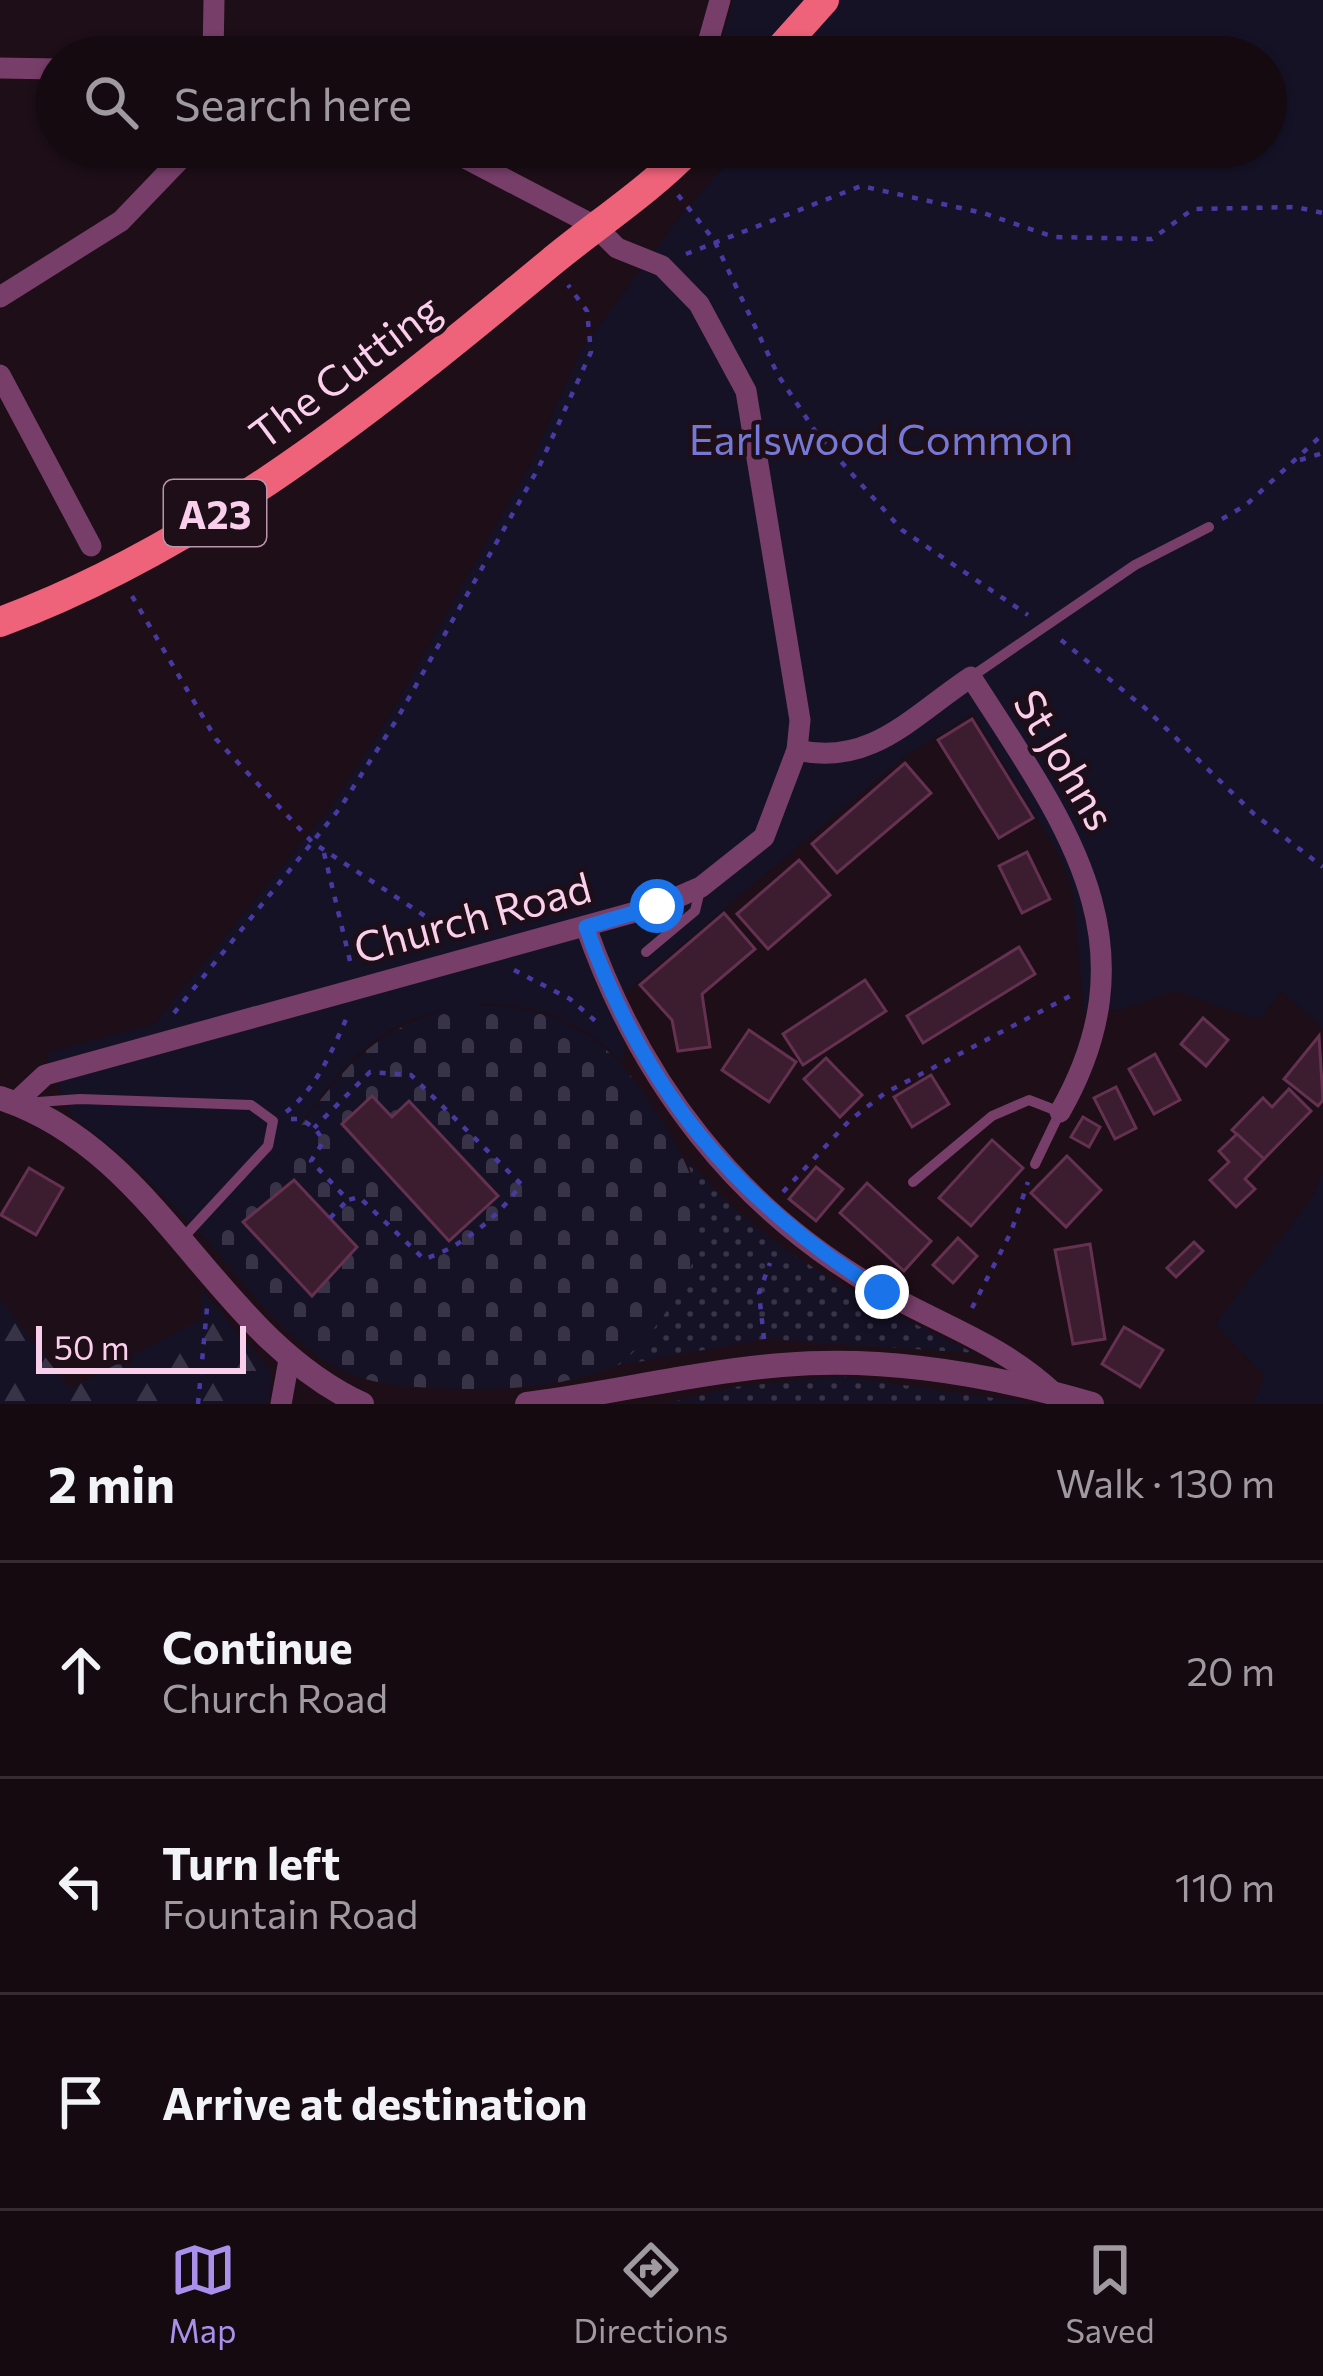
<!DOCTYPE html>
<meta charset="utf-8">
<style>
body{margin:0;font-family:Commissioner,sans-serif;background:#23181f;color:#f1f3f6}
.scale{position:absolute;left:36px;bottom:30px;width:210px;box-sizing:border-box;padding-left:12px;border:6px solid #facfec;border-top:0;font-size:33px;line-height:42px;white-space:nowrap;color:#facfec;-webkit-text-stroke:9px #1d0e17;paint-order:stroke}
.stop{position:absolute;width:36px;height:36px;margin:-27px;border:9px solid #1a73e8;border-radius:50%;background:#fff}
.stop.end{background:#1a73e8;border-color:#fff;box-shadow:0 3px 12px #0008}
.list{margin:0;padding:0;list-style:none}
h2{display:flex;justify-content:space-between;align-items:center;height:156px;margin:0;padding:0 48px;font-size:51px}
h2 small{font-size:39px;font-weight:400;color:#9e9a9f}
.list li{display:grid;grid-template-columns:78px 1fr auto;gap:36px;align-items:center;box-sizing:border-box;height:216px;padding:0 48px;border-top:3px solid #352b31}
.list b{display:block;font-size:45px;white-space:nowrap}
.list p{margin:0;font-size:39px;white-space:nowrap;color:#9e9a9f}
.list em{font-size:39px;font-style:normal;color:#9e9a9f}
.icon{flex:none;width:66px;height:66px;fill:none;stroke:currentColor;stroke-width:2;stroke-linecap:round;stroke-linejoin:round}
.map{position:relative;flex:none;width:1323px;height:1404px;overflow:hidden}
.search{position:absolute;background:#160a11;box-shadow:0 3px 9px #0004;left:36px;right:36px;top:36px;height:132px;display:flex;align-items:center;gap:30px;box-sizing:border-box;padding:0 42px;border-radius:66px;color:#9e9a9f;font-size:45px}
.sheet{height:804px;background:#160a11}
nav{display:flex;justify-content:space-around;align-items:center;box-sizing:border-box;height:168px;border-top:3px solid #352b31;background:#160a11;font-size:33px;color:#9e9a9f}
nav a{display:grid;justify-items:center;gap:6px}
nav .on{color:#aa90eb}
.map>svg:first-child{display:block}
</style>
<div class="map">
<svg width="1323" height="1404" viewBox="0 0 1323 1404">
<defs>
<pattern id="grass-dots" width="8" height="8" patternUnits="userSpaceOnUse" patternTransform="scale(3)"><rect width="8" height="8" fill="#151226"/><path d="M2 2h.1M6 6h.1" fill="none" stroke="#383346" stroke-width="1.8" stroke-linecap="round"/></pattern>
<pattern id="forest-firs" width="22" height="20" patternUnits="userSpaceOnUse" patternTransform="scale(3)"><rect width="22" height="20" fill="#151226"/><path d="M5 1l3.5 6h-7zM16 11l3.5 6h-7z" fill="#383346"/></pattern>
<pattern id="cemetery-stones" width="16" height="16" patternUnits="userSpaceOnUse" patternTransform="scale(3)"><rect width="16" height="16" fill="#151226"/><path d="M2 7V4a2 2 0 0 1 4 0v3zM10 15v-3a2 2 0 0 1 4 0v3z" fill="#383346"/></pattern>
</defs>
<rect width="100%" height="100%" fill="#1d0e17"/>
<!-- grass -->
<g fill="url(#grass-dots)">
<path d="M685,1155C762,1251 865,1300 974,1353L764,1339L616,1366C684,1304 718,1246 685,1155Z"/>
<polygon points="841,1376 1036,1404 663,1404 734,1387"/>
</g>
<!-- forest -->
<polygon fill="url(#forest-firs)" points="201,1289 272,1373 268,1404 0,1404 0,1299 70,1389 201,1319"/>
<!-- cemetery -->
<path fill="url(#cemetery-stones)" d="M460,1005C549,1004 600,1027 650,1102C702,1180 723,1234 663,1316C650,1334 632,1359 612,1367C567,1386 508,1390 460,1389C419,1387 373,1388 336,1367C283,1338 245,1285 207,1240C223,1203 253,1185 278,1154C343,1076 354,1036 460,1005Z"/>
<!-- park -->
<g fill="#151226">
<path d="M733,0H1323V1028L1282,992L1259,1020L1175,991L1118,1010L1084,1011L1073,893L1062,860L973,713L904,757L626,992L624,1063C610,1052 596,1038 581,1029C510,985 407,1002 351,1061C322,1090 303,1125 277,1155C252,1185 223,1204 207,1240L133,1165L72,1116L45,1053L154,1024L333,804L390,715L531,463L581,350L678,219L741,147H1266V57H717Z"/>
<polygon points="1323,1174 1323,1404 1253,1404 1265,1376 1215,1324 1310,1201"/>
</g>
<!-- building -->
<g fill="#3c1c2f" stroke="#653150" stroke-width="3">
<polygon points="972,719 1033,818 999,838 938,740"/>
<polygon points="905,763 931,793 837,873 812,844"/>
<polygon points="1027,852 1050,899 1022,913 999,866"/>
<polygon points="799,860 830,895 768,949 737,914"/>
<polygon points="724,913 755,949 702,994 710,1047 678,1051 672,1020 640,985"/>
<polygon points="1019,947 1035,974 923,1043 907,1016"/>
<polygon points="865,980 886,1011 803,1065 783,1034"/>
<polygon points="1203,1018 1228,1040 1206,1066 1181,1044"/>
<polygon points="749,1030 796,1062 769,1102 722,1070"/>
<polygon points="1319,1036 1323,1100 1318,1106 1284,1079"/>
<polygon points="1155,1054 1180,1100 1154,1114 1129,1069"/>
<polygon points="826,1058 862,1095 840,1117 804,1079"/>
<polygon points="931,1075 949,1104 912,1127 894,1097"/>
<polygon points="1116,1087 1136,1128 1115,1139 1094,1098"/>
<polygon points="1289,1089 1311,1111 1264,1159 1232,1130 1263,1098 1272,1107"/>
<polygon points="372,1096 392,1117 409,1101 498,1196 449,1241 342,1124"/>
<polygon points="1083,1117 1100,1127 1089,1147 1071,1137"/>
<polygon points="1237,1134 1264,1159 1245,1179 1255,1189 1236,1207 1210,1180 1229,1162 1219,1151"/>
<polygon points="992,1140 1023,1168 971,1226 939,1198"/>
<polygon points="1067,1156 1101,1190 1066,1227 1031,1193"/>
<polygon points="816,1167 843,1189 816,1221 789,1199"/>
<polygon points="29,1168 63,1188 36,1235 1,1215"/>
<polygon points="294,1180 357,1247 312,1296 243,1222"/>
<polygon points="867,1183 931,1241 904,1271 840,1213"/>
<polygon points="958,1238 977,1256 953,1283 933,1265"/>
<polygon points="1194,1242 1203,1251 1176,1277 1167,1268"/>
<polygon points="1090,1244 1105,1339 1073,1344 1055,1250"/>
<polygon points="1124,1327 1163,1350 1140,1387 1102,1364"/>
</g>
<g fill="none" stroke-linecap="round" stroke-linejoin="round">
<!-- path -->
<g stroke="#493aa3" stroke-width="4.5" stroke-dasharray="6 9" stroke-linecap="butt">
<polyline points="678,195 714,240 778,375 819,437 902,530 1028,615"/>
<polyline points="686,254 861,186 983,213 1054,237 1152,239 1193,209 1296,207 1323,213"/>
<polyline points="1300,460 1323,453"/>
<polyline points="1222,519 1246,505 1323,434"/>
<polyline points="132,596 216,739 312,842 457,937"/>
<polyline points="1061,640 1145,708 1254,814 1323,867"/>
<polyline points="324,853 351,965"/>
<polyline points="514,970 570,999 600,1025"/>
<polyline points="174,1013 340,808 397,719 539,467 591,352 587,311 568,285"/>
<path d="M286,1112C316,1089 332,1051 347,1017"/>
<path d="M291,1119H301C311,1126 319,1130 323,1142L311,1161L348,1200L359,1197L424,1259C459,1249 501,1215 521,1184L411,1075L370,1072L314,1128"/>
<polyline points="783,1192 849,1121 885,1093 1072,995"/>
<polyline points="330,1218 347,1201"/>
<polyline points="972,1308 1011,1232 1028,1182"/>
<polyline points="764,1339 759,1293 770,1263"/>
<polyline points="198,1404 207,1308"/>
</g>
<!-- service -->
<g stroke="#773e69" stroke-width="10">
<polyline points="971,677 1135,565 1209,527"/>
<polyline points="646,952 695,911 700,890"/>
<polyline points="24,1103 80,1099 251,1105 273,1121 268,1146 182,1239"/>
<polyline points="913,1182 992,1116 1029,1100 1060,1112 1035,1164"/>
</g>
<!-- minor -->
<g stroke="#773e69" stroke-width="21">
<polyline points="213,57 214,0"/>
<polyline points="704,57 720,0"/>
<polyline points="0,68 57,69"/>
<polyline points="0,297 121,221 192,147"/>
<polyline points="0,375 91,546"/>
<path d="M797,750C871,767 912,716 971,677C1063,821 1158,940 1060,1112"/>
<path d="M586,927C640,1081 737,1209 880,1290C939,1324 1002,1344 1053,1392"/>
<polyline points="15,1103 45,1075 657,906 701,887 764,837 797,750 800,720 746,391 699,304 662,266 617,248 595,226 444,147"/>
<polyline points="281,1404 289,1360"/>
</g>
<!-- tertiary -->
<g stroke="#773e69" stroke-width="24">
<path d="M0,1098C160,1150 214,1336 362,1404"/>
<path d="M527,1404C612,1393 697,1372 782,1365C884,1356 994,1375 1092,1404"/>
</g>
<!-- primary -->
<g stroke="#ee627a" stroke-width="30">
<polyline points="773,57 824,0"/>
<path d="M0,622C206,546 382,402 550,263C597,224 649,191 691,147"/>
</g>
</g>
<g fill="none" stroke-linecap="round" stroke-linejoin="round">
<!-- route -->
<path stroke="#1a73e8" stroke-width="15" d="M657,906L586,927C644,1091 735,1200 882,1292"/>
</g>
<g text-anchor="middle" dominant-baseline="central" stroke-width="9" stroke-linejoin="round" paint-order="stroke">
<!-- shield labels -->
<rect fill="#1d0e17" stroke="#b895ac" stroke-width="3" x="164" y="480" width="102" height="66" rx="9"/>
<g font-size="39" font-weight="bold" fill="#facfec">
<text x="215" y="513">A23</text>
</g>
<!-- street labels -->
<g font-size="42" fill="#facfec" stroke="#1d0e17">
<text transform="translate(344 370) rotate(-37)">The Cutting</text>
<text transform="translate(1066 759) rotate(59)">St Johns</text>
<text transform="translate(472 916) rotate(-15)">Church Road</text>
</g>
<!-- park labels -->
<g font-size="42" fill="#7478d6" stroke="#1d0e17">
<text x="881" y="438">Earlswood Common</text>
</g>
</g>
</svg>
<div class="scale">50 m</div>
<div class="stop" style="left:657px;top:906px"></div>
<div class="stop end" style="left:882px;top:1292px"></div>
<div class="search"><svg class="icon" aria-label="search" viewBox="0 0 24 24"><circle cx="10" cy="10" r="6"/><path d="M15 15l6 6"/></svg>Search here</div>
</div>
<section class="sheet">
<h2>2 min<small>Walk · 130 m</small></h2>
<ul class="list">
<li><svg class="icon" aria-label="ahead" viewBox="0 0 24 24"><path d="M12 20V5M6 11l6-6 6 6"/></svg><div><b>Continue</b><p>Church Road</p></div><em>20 m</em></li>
<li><svg class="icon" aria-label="left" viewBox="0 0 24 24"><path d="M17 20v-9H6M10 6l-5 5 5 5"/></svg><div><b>Turn left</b><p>Fountain Road</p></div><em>110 m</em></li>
<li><svg class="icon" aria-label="arrive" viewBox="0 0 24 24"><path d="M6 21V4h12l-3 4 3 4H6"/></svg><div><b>Arrive at destination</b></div></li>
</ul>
</section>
<nav>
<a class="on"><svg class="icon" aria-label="map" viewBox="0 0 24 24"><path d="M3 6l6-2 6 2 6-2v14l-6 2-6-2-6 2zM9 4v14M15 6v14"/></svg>Map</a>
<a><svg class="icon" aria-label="directions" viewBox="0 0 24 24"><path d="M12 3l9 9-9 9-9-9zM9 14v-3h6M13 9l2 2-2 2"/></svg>Directions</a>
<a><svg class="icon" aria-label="saved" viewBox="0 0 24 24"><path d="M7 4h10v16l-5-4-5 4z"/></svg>Saved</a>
</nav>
